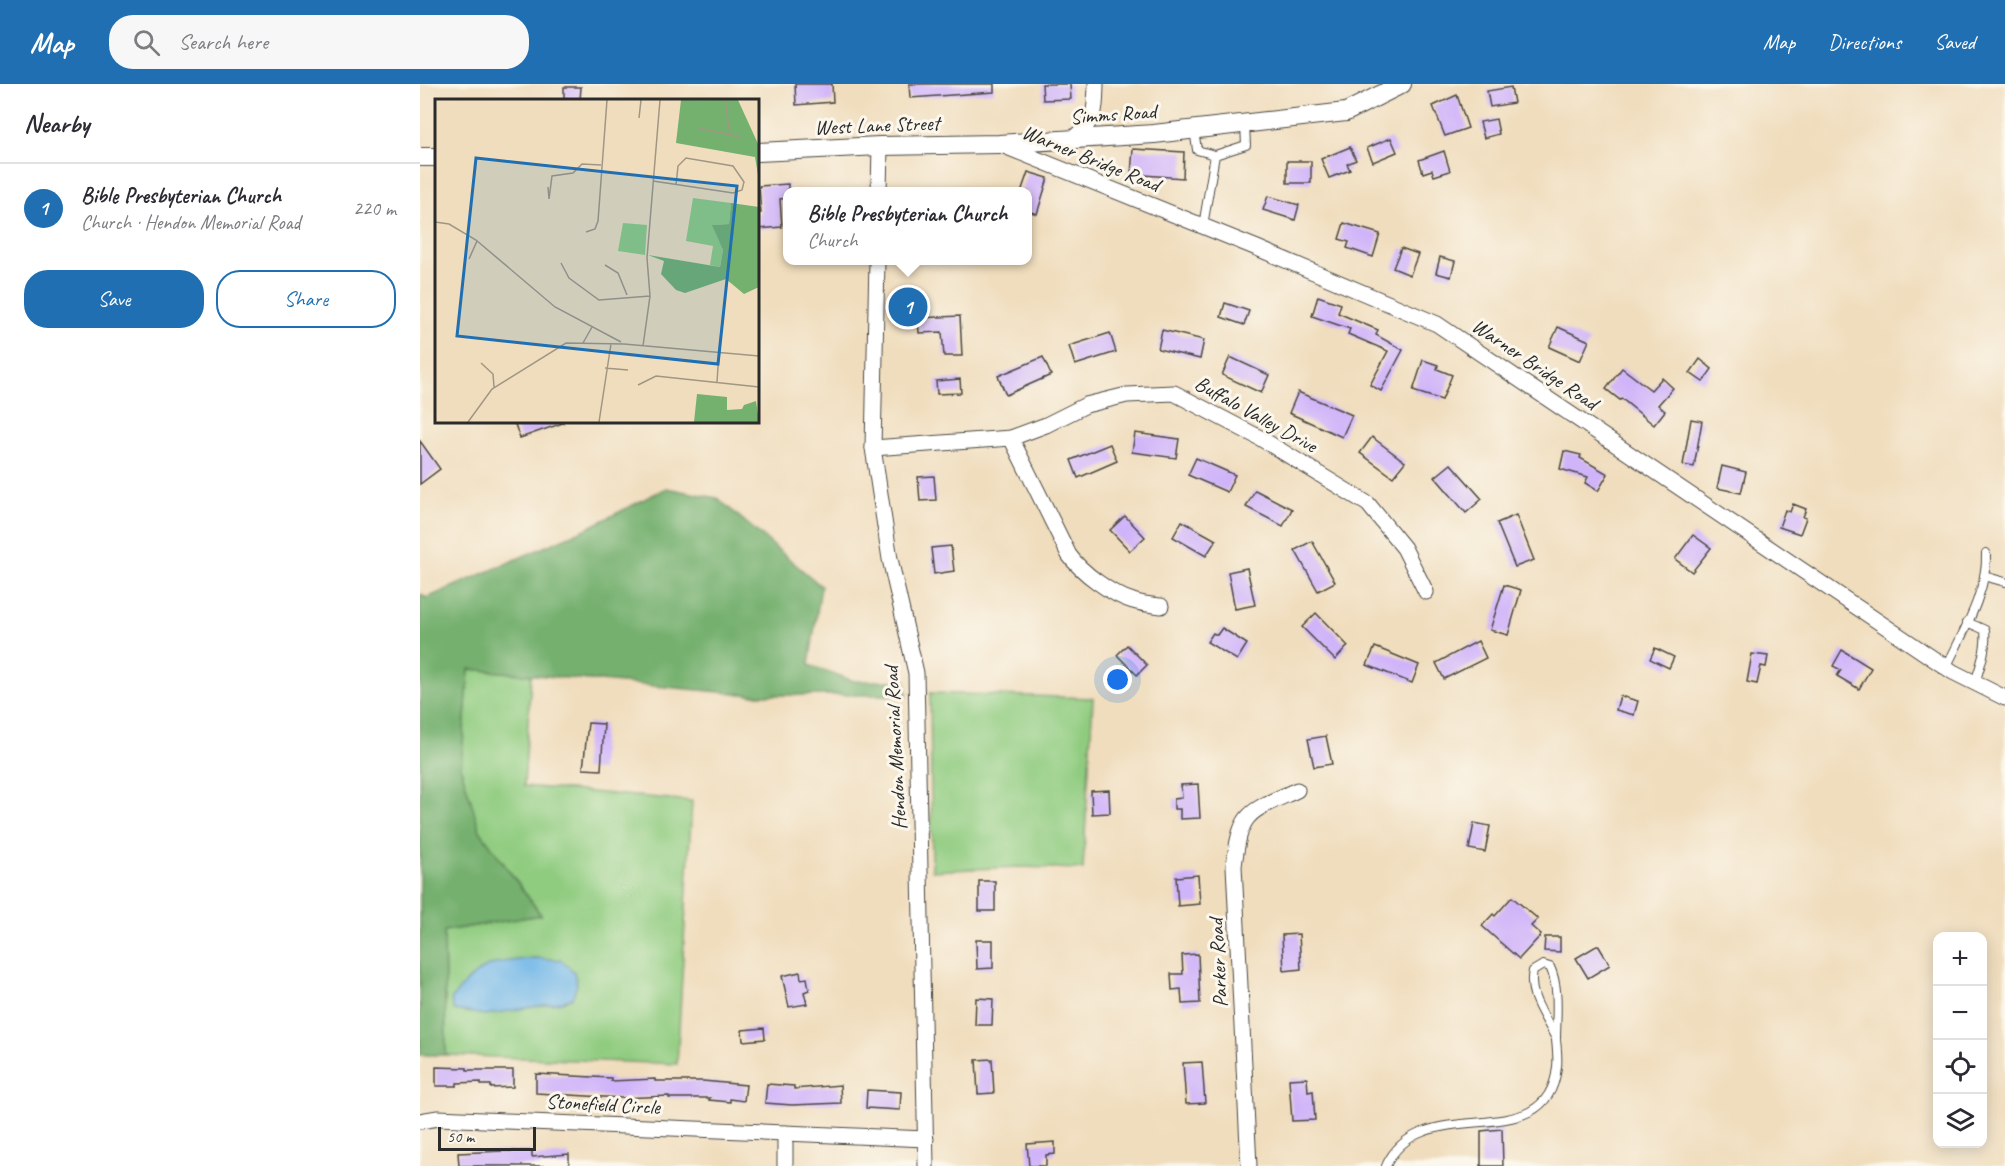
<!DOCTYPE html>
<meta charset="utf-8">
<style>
body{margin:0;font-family:Caveat,sans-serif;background:#f7f7f7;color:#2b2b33}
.controls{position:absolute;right:18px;bottom:18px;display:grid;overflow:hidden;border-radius:12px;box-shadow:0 3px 15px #0003}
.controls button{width:54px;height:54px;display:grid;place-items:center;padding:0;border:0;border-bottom:2px solid #e1e1e2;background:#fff;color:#2b2b33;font:30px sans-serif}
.scale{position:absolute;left:18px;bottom:15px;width:98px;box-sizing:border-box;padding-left:6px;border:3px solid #2b2b2b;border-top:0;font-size:16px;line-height:21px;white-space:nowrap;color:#2b2b2b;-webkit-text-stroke:4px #fbf7ec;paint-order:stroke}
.you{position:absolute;left:698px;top:596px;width:21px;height:21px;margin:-15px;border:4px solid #fff;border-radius:50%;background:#1a73e8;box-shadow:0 0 0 9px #1a73e833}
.badge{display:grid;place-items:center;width:39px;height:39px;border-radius:50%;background:#1f6fb2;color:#fff;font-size:20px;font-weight:700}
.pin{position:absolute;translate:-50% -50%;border:3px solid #fff;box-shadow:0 2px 6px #0006}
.popup{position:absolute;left:363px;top:103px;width:249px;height:78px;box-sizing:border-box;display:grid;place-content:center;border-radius:12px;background:#fff;filter:drop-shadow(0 2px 4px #0005);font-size:20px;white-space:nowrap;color:#7c7c81}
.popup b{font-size:22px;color:#2b2b33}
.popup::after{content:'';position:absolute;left:50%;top:100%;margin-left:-12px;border:12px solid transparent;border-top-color:#fff}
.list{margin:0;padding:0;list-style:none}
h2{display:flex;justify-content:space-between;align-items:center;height:78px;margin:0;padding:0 24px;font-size:26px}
h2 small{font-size:20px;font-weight:400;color:#7c7c81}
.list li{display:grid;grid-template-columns:39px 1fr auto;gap:18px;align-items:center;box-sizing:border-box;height:90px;padding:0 24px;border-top:2px solid #e1e1e2}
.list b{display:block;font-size:22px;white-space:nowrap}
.list p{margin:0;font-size:20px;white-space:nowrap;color:#7c7c81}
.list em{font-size:20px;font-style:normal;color:#7c7c81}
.actions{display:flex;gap:12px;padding:18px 24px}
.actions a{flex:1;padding:14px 0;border:2px solid #1f6fb2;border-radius:24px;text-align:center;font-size:21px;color:#1f6fb2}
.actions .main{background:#1f6fb2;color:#fff}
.icon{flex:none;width:33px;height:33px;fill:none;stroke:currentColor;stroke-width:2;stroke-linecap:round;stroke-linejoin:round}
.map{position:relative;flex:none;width:1585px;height:1082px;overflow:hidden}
header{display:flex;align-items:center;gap:36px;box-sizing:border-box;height:84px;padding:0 30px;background:#1f6fb2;color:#fff}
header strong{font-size:28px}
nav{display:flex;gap:33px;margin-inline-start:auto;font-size:21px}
.search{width:420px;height:54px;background:#f7f7f7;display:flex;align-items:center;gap:15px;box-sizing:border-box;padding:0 21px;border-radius:24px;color:#7c7c81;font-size:22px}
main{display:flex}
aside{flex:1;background:#fff}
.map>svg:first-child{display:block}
</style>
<header>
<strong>Map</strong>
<div class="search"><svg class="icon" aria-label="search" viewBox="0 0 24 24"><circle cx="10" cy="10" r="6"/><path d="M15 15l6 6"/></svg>Search here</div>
<nav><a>Map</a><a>Directions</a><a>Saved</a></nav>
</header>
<main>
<aside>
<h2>Nearby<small></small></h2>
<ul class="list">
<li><span class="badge">1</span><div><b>Bible Presbyterian Church</b><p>Church · Hendon Memorial Road</p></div><em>220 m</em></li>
</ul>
<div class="actions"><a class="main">Save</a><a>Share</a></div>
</aside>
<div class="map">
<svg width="1585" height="1082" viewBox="0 0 1585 1082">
<rect width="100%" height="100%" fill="#fbf7ec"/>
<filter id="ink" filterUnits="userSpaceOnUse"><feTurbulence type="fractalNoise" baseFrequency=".0167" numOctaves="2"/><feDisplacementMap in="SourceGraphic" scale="12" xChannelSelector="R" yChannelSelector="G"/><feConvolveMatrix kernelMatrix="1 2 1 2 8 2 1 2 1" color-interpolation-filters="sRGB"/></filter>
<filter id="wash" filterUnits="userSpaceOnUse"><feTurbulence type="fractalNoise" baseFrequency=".008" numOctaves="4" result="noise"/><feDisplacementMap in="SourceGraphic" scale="24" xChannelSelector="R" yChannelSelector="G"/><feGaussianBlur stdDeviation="1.35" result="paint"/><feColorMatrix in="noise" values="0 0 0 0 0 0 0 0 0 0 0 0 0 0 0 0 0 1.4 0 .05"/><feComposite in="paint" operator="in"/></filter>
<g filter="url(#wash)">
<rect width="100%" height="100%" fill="#f0ddbd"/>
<!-- green -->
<g fill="#90cc80" stroke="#5e7c56" stroke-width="1.5">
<polygon points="49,585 111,591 104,702 272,717 257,980 26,971 24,847 121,831 60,747 41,685"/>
<polygon points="510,609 673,614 663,785 597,783 512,787"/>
</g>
<!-- forest -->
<polygon fill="#74b06e" stroke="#506e4c" stroke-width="1.5" points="246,404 297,414 401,502 389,581 434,597 485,597 487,611 333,611 49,585 41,685 60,747 121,831 24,847 26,971 0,971 0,510 7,514 168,444"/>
<!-- water -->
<path fill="#72b7e8" stroke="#4e718a" stroke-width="1.5" d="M115,874L141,876L154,888L157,901L152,914L142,918L65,931L34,926L31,916C35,910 39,906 44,901C65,876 84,878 115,874Z"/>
<g id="blocks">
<!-- building -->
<g fill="#d0b4f9">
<polygon points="375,0 412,0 413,18 376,21"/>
<polygon points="489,0 574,0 574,8 490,14"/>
<polygon points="622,0 650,0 651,15 623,16"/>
<polygon points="144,3 161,3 160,16 144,16"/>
<polygon points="1091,3 1094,19 1070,23 1067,7"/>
<polygon points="1037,11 1048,44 1025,52 1013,22"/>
<polygon points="1076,35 1079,50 1064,54 1060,38"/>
<polygon points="971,54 977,68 953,78 947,64"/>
<polygon points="930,63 936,76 927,80 930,86 909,94 901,75"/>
<polygon points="713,65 764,68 763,94 711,90"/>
<polygon points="1024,67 1030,87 1014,92 1012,86 1003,89 999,76"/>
<rect x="867" y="77" width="24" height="22"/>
<polygon points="608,88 628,94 617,130 608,127 608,108 601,108"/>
<polygon points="368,100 368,114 360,115 362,143 338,145 338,129 341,129 339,102"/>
<polygon points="848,112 879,121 875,136 843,126"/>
<polygon points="924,139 960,150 953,173 927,164 929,158 919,155"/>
<polygon points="981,164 998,170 990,191 973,184"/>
<polygon points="1020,173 1035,177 1031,193 1016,189"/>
<polygon points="898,212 921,220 918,229 958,246 956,251 983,266 961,307 950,301 968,267 928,250 930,245 892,232"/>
<polygon points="805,219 829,227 824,241 801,233"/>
<polygon points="540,232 542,272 524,272 522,248 499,249 498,234"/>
<polygon points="1138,243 1169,257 1160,277 1129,263"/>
<polygon points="742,246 784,256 780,275 738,265"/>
<polygon points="690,249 696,268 655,281 649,262"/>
<polygon points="623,273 631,291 586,311 578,292"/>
<polygon points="810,273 849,291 841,309 802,291"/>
<polygon points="1280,275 1292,285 1283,298 1270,289"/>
<polygon points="1003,276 1018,281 1017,285 1032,291 1022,316 993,307"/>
<polygon points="1202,284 1231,306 1242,294 1253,304 1238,321 1245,327 1234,341 1202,315 1200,316 1186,305"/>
<polygon points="540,295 541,309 517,310 516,297"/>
<polygon points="878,308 932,331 922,353 869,329"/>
<polygon points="1271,335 1282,337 1274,383 1263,381"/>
<polygon points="94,338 142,338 143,339 100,354"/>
<polygon points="715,349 759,355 756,374 712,368"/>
<polygon points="952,353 985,378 973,393 940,369"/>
<polygon points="0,357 20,385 0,400"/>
<polygon points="690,360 697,377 658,394 651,376"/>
<polygon points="1144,367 1161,371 1160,374 1188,390 1178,407 1165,399 1168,393 1140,385"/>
<polygon points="776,374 815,391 807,408 768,391"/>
<polygon points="1031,380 1062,415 1046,429 1015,393"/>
<polygon points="1302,382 1326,388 1321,409 1297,404"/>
<polygon points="514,392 516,416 500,417 498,393"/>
<polygon points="835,406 872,425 863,442 826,423"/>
<polygon points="1373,420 1386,425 1383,433 1386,434 1380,450 1359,443 1365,426 1370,428"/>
<polygon points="1096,431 1114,476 1095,483 1077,439"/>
<polygon points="705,432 725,453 710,467 690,446"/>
<polygon points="762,437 796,456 786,472 753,453"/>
<polygon points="1273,451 1291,464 1272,488 1255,475"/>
<polygon points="892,457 915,498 898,507 875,466"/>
<polygon points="531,462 534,487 514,490 511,464"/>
<polygon points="827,484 835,521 815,525 808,488"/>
<polygon points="1084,501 1101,506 1088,551 1070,546"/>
<polygon points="896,529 928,562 915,576 882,543"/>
<polygon points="802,544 827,560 817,576 787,558 793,549 797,551"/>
<polygon points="1058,557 1066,574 1024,595 1016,579"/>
<polygon points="707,561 727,581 717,591 697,571"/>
<polygon points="955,563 999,581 992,599 947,581"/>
<polygon points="1235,564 1254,573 1249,584 1230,575"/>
<polygon points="1422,566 1451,584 1439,605 1417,592 1421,586 1413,582"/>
<polygon points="1332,570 1348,572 1346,583 1341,582 1337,600 1327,598"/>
<polygon points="1200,612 1218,617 1214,631 1196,626"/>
<polygon points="168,639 184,640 181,686 163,685"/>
<polygon points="906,652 912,680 894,683 888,655"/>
<polygon points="778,700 780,734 760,735 760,725 754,725 754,715 762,714 761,701"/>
<polygon points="689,706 690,729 672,730 671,707"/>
<polygon points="1054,739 1070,742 1065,768 1049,765"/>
<polygon points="778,791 780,820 758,822 756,793"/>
<rect x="559" y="797" width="16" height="30"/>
<polygon points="1092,813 1118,835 1111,842 1121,851 1099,875 1062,842 1073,830 1075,832"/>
<polygon points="879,850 881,885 864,887 862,851"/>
<polygon points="1125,853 1140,853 1140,868 1124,867"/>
<polygon points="556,856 573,856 573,884 557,885"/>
<polygon points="1178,861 1190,881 1168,894 1156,874"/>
<polygon points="778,870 780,919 762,920 761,905 752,906 751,890 763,890 762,871"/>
<polygon points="380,888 381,895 387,894 389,906 384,908 387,920 369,923 362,892"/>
<polygon points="556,914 573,915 572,941 555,941"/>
<polygon points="344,944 345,955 323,957 322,946"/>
<polygon points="572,975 574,1009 558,1010 556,976"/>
<polygon points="782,978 785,1019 766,1020 763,979"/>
<polygon points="16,983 47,984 47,986 93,986 93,1003 71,1004 71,1001 61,1001 61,998 37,999 37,1002 16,1002"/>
<polygon points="116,990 191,994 191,997 235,995 235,997 283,997 326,1001 324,1017 310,1015 310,1018 289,1016 290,1014 249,1014 249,1012 201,1014 116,1009"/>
<polygon points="887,994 888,1008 893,1007 895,1036 872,1037 869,995"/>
<polygon points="347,1000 374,1002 374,1005 420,1001 421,1019 372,1021 345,1019"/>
<polygon points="447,1006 481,1008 480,1026 446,1024"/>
<polygon points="1082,1045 1083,1082 1061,1082 1061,1047"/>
<polygon points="635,1058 635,1070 626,1071 626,1082 609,1082 607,1060"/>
<polygon points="83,1067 112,1067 112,1073 149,1070 149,1082 39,1082 38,1069"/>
</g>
</g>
</g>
<g filter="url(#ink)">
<use href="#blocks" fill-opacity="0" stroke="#494641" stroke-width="1.5"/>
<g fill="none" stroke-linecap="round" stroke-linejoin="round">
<defs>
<g id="service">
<polyline points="774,45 777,66 795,71"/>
<polyline points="783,142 795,71 826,61 825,40"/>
<polyline points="1564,492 1585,498"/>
<path d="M1547,538L1565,546C1567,565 1560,582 1555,599"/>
<path d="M1526,584C1542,550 1568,507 1566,469"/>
<path d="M966,1082C1001,1004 1128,1076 1137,983C1138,975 1137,965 1136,956C1136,933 1140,904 1130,883L1123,881L1113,887C1107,912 1126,933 1136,955"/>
</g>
<g id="minor">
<path d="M653,55C676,33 675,32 676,0"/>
<polyline points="582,61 837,164 1017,240 1533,588 1585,614"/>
<polyline points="459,107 460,62"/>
<polyline points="457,176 453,364 470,475 496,589 506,1082"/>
<path d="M591,354L649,471C661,488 692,511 713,517C722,520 732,521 741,522"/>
<polyline points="453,364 591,354 626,341 666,321 707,311 754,309 840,354 948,420 984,464 1006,508"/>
<polyline points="0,1037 18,1034 506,1055"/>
<polyline points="365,1049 365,1082"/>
<path d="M829,1082L814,782C821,726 827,729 877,706"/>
</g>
<g id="tertiary">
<polyline points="338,68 460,62 579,60 734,50 926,28 982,0"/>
<polyline points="0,73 16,73"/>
</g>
</defs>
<!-- service casing -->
<use href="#service" stroke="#494641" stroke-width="10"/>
<!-- minor casing -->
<use href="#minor" stroke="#494641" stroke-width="17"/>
<!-- tertiary casing -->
<use href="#tertiary" stroke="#494641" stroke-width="20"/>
<!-- service -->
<use href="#service" stroke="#fff" stroke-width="8"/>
<!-- minor -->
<use href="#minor" stroke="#fff" stroke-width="15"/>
<!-- tertiary -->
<use href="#tertiary" stroke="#fff" stroke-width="18"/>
</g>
</g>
<g text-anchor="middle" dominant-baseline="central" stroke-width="6" stroke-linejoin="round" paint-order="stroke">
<!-- street labels -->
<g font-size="21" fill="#2b2b2b" stroke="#fbf7ec">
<text transform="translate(693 30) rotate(-4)">Simms Road</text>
<text transform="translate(457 41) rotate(-2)">West Lane Street</text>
<text transform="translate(671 74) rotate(22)">Warner Bridge Road</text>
<text transform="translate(1115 280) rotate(34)">Warner Bridge Road</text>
<text transform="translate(836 330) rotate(29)">Buffalo Valley Drive</text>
<text transform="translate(475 664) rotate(-93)">Hendon Memorial Road</text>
<text transform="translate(798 879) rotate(-93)">Parker Road</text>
<text transform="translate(183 1020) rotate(3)">Stonefield Circle</text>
</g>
</g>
<!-- overview -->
<g transform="translate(15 15)">
<rect width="324" height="324" fill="#f0ddbd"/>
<path d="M258,99L296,104L294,125L278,126L288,151L285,168L275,166L278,147L251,142ZM188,124L212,126L210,156L183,152Z" fill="#90cc80"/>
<path d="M246,1H303L324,47V82L320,58L241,44ZM296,104L324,108V188L309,195L291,180L250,194L241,191L226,175L229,162L213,156L285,168L288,151L277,126L294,125ZM262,295L292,298V311L307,310L309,306L321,302L324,323H259Z" fill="#74b06e"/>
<path fill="none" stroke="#a19683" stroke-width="1.5" d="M290,1L295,36M204,19L206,1M264,29L305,38M218,82L298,94L307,91L309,83L298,67L251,59L243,67L241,86M113,88L114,100L117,77L138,74L147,65L166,66M0,123L14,125L41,141L120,208L186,243M151,133L160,130L163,122L172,1M34,160L42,142M126,164L134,179L164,201L215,197M170,166L183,174L192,196M148,244L157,228M208,247L215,197L212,159L225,1M46,264L58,275L59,288M170,269L193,271M282,283L284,253M203,286L221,277L324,288M33,323L57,290L131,244L189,245L324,257M164,323L176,245"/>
<path fill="#1f6fb2" fill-opacity="0.15" stroke="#1f6fb2" stroke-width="3" d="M41,59L302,87L283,265L22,237Z"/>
<rect width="324" height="324" fill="none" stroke="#2b2b2b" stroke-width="3"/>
</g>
</svg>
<div class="controls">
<button>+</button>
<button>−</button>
<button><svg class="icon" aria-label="locate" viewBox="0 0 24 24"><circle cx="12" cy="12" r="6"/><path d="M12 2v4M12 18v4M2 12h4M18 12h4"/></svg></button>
<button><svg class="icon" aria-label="layers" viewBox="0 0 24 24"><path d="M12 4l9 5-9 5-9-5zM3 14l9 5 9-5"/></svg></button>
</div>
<div class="scale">50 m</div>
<div class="you"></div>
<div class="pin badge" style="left:488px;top:223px">1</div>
<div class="popup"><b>Bible Presbyterian Church</b>Church</div>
</div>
</main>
